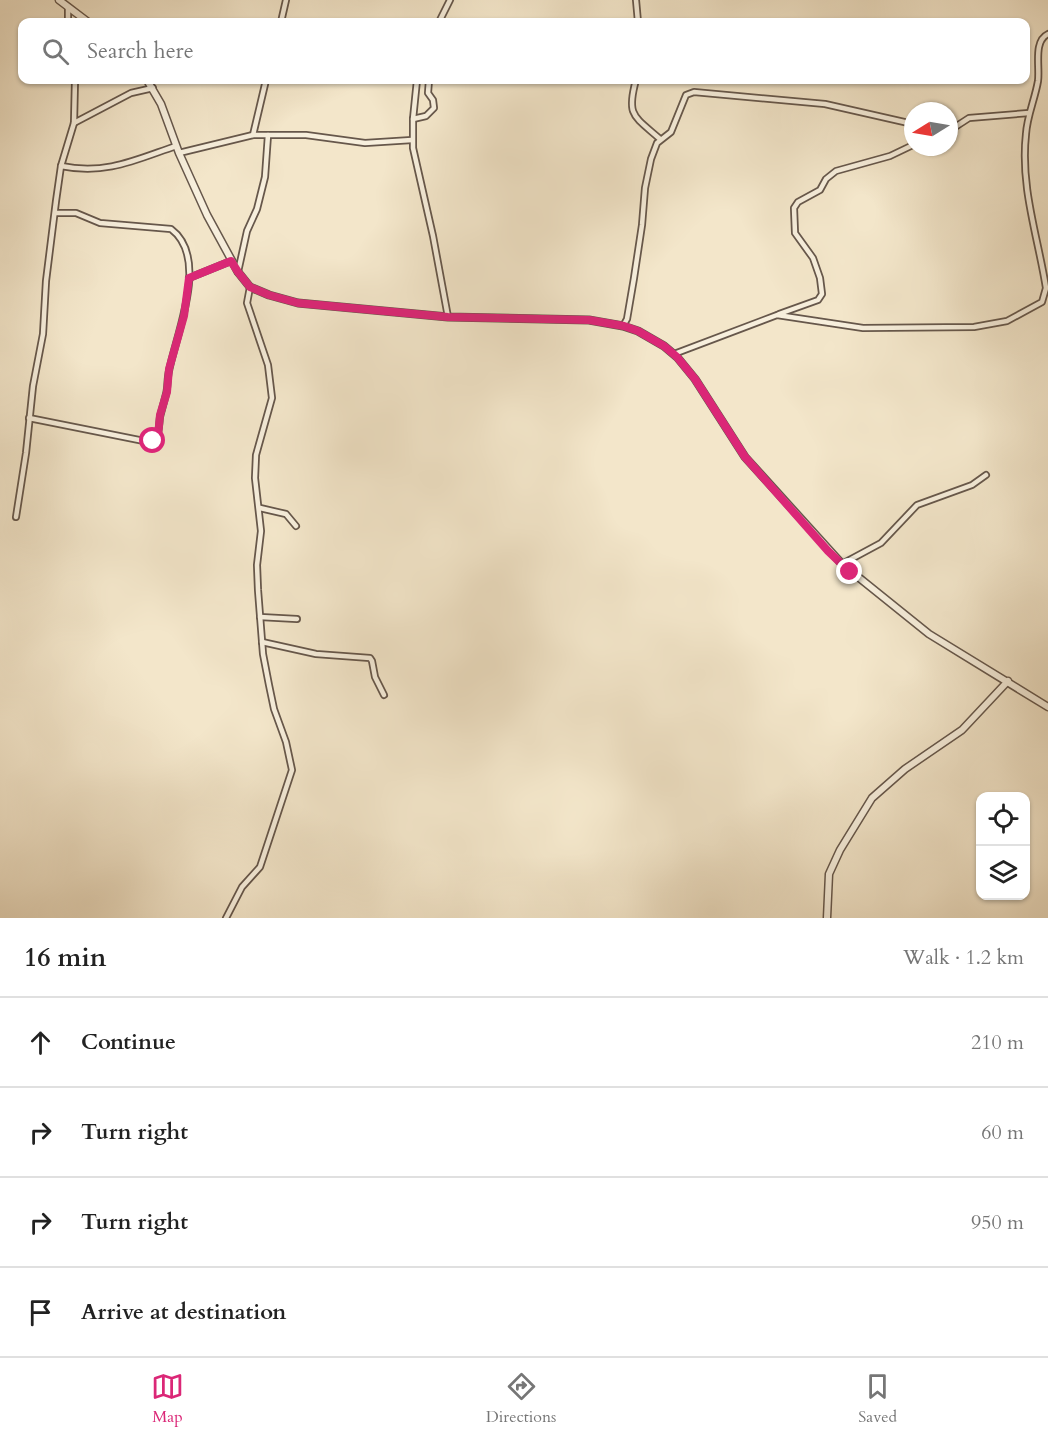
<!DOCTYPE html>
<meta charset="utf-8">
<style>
body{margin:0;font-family:Cardo,serif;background:#f2f2f2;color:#222}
.controls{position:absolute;right:18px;bottom:18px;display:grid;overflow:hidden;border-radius:12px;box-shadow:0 2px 4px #0004}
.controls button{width:54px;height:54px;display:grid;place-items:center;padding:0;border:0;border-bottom:2px solid #e0e0e0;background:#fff;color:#222;font:30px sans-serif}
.compass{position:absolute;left:904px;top:102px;width:54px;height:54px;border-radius:50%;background:#fff;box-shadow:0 2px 4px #0004;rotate:259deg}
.stop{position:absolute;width:18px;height:18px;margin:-14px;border:4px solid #db2777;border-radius:50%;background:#fff}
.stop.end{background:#db2777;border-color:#fff;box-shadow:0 2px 6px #0008}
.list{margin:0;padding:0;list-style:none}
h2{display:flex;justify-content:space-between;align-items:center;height:78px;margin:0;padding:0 24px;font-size:26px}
h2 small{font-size:20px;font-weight:400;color:#767676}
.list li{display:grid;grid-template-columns:39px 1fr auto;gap:18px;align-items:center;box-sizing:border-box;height:90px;padding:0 24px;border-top:2px solid #e0e0e0}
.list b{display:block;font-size:22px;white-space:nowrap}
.list em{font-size:20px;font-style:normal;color:#767676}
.icon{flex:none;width:33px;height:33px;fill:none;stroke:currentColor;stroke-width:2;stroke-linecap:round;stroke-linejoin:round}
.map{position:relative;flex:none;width:1048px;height:918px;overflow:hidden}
.search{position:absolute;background:#fff;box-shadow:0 2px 4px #0004;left:18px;right:18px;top:18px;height:66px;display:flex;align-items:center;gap:15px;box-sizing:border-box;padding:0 21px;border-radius:12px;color:#767676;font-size:22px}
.sheet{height:438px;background:#fff}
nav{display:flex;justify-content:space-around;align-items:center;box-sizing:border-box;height:84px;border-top:2px solid #e0e0e0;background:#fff;font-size:16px;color:#767676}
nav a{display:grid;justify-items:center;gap:3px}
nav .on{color:#db2777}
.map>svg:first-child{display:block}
</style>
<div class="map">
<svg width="1048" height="918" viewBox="0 0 1048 918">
<rect width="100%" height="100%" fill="#f3e6ca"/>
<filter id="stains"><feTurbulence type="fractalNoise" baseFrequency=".00333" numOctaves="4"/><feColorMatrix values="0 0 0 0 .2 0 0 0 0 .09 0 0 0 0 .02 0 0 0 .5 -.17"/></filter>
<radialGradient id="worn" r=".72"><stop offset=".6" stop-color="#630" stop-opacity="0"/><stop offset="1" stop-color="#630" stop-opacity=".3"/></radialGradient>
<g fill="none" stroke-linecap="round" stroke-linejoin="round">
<defs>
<g id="minor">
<polyline points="636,0 638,22"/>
<polyline points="68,7 68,22"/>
<polyline points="281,22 286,0"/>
<polyline points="384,22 439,22"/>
<polyline points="439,22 450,0"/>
<polyline points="417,80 413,119 413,148 433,236 448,317"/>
<path d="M636,80C626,116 634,116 660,139"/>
<polyline points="413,119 426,116 434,108 433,100 428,93 429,80"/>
<polyline points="74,123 131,93 153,88"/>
<polyline points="949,131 969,118 1029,113"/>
<polyline points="253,135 266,80"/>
<polyline points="179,153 253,135 306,135 365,143 412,140"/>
<path d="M61,166C106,175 135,160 176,146"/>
<polyline points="238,272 247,231 257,209 265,177 268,135"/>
<polyline points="189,278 231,261"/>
<polyline points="779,314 818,300 822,294 820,278 813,258 795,233 794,208 798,202 820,190 826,179 836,171 890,156 913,145"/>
<polyline points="623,326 627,319 634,278 642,225 645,188 651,159 657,143 671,132 686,95 694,92 825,104 913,124"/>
<path d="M674,354L777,315L863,328L974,327L1007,321L1042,302L1046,288C1038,237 1020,187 1026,134C1027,116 1035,99 1038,81C1040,67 1033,41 1048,34"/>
<path d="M29,418L149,442L156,440C159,433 159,425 160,417C162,409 164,402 166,394C168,387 167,379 169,371C176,334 210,258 171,229L100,223L76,213H55"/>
<polyline points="260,508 286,514 296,526"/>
<polyline points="16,517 26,453 33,386 43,334 46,281 56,201 61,166 74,123 75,80"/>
<polyline points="842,564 881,543 917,505 972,485 986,475"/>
<polyline points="260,617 297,619"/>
<polyline points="262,642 316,654 370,658 372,661 375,677 384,695"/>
<polyline points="226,918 242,887 260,867 292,770 286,742 274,709 269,685 263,654 258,590 257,565 261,531 255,478 256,455 272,398 268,365 247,303 250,287"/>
</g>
<g id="tertiary">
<polyline points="59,0 88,22"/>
<polyline points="147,80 161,104 179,153 207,215 238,272 250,287 269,295 298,303 448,317 589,320 623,326 638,331 664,346 677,357 695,379 745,457 842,564 929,634 1048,707"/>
<polyline points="827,918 829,874 840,850 872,798 905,769 962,730 1008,681"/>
</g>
</defs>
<!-- minor casing -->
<use href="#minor" stroke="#66574b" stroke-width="8"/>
<!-- tertiary casing -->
<use href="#tertiary" stroke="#66574b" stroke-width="9"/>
<!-- minor -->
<use href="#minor" stroke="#f7efdd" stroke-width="4.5"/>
<!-- tertiary -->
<use href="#tertiary" stroke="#f7efdd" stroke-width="6"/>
</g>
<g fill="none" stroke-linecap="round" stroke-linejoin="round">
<!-- route -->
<polyline stroke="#db2777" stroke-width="8" points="153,441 158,436 160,415 167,392 169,369 184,316 189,278 231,261 238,272 250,287 269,295 298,303 448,317 589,320 624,326 638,331 664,346 677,357 695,379 745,457 828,551 850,572"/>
</g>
<rect width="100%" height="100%" filter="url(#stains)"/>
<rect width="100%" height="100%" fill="url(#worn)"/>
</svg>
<div class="controls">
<button><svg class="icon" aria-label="locate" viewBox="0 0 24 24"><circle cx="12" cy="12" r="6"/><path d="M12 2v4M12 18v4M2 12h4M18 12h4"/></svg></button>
<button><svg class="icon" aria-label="layers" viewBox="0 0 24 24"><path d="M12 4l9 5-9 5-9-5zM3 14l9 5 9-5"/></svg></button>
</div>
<svg class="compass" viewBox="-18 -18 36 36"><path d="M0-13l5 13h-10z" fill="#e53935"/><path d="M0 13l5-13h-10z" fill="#767676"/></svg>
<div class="stop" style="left:153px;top:441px"></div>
<div class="stop end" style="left:850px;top:572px"></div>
<div class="search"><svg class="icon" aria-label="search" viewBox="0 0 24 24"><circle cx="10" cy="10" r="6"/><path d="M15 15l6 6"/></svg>Search here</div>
</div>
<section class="sheet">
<h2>16 min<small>Walk · 1.2 km</small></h2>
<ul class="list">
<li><svg class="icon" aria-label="ahead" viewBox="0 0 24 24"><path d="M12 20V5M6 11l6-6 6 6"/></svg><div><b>Continue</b></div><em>210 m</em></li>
<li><svg class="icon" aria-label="right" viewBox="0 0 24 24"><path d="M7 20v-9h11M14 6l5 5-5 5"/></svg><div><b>Turn right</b></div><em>60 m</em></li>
<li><svg class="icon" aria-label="right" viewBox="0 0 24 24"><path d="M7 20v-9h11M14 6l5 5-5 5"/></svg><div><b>Turn right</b></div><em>950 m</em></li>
<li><svg class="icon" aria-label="arrive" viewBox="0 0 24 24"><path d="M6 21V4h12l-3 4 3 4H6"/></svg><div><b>Arrive at destination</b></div></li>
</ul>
</section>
<nav>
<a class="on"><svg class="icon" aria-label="map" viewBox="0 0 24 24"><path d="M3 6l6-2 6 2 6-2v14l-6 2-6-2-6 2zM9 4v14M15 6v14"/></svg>Map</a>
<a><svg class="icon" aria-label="directions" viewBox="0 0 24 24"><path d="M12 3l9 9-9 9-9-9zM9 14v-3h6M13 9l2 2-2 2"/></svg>Directions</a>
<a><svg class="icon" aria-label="saved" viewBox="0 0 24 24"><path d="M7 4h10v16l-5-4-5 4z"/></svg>Saved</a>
</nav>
